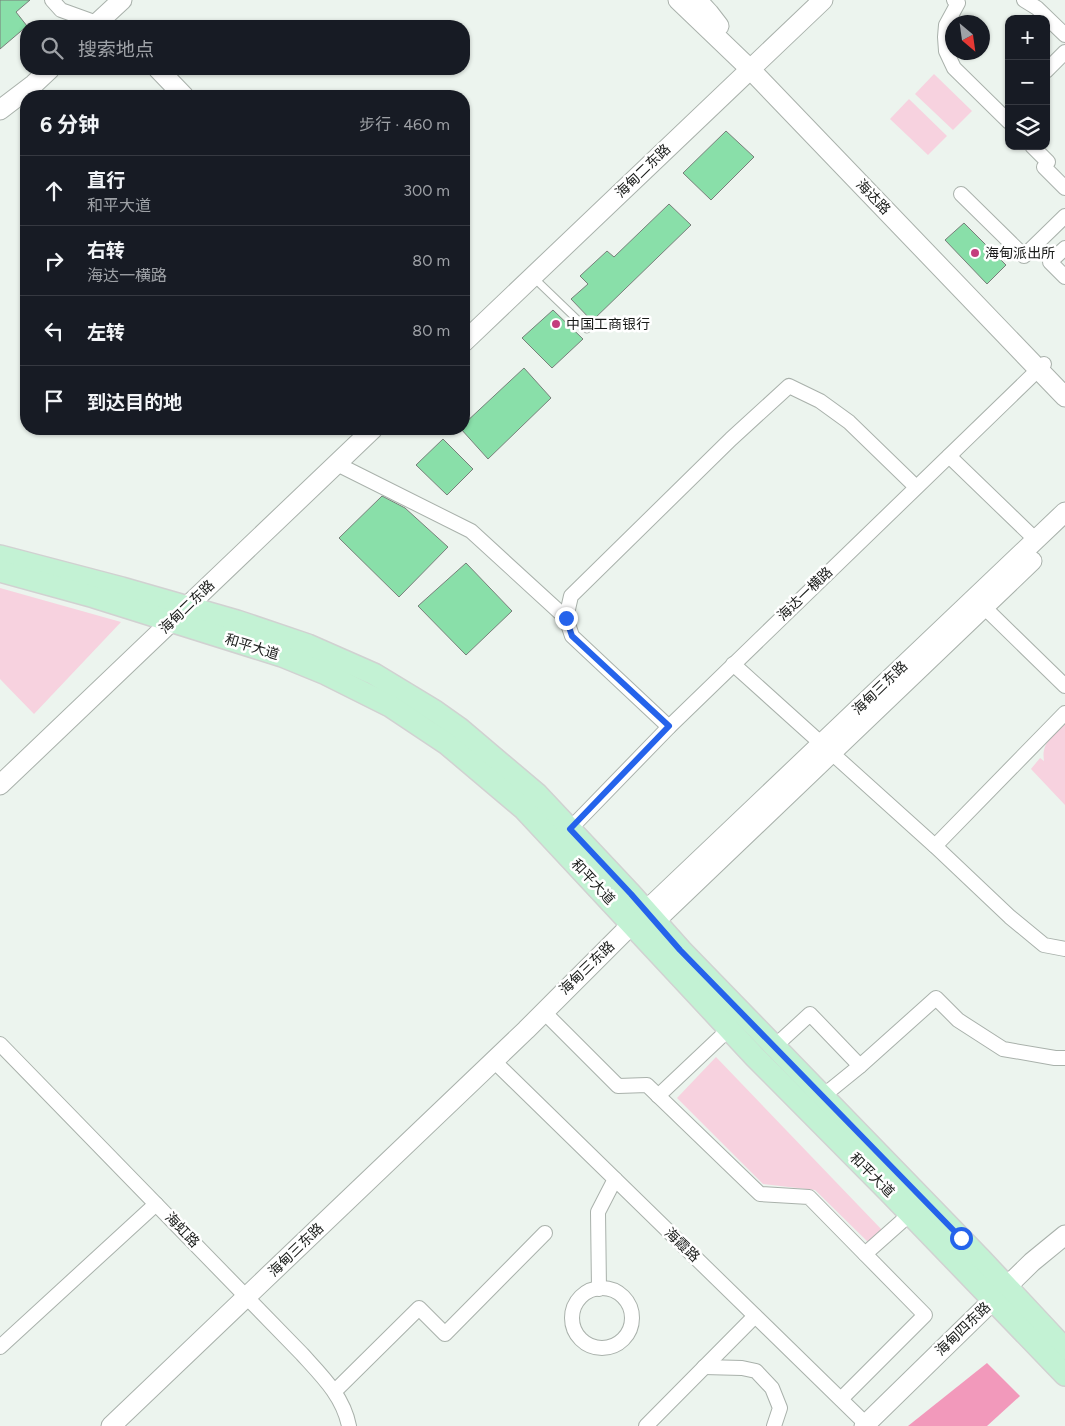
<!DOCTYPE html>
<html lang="zh">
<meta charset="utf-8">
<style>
body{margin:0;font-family:Figtree,"Noto Sans SC",sans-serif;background:#242831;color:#f1f3f6}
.controls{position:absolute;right:15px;top:15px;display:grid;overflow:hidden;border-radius:10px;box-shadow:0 1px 4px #0004}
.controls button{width:45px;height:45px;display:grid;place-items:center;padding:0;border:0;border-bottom:1px solid #363941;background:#171b24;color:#f1f3f6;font:25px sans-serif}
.compass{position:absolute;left:945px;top:15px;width:45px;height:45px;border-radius:50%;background:#171b24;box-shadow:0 1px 4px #0004;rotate:151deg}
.stop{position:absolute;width:15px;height:15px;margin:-11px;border:4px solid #2563eb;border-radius:50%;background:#fff}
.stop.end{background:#2563eb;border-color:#fff;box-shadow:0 1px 5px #0008}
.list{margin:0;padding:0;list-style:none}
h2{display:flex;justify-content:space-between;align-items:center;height:65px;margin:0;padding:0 20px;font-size:21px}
h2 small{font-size:16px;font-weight:400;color:#9ea1a6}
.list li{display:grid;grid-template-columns:32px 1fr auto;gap:15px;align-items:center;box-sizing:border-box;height:70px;padding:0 20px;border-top:1px solid #363941}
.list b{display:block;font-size:19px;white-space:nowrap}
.list p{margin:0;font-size:16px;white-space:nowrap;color:#9ea1a6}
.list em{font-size:16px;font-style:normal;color:#9ea1a6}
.icon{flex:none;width:28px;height:28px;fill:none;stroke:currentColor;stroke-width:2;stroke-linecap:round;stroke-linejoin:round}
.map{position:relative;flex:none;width:1065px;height:1426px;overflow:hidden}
.search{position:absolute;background:#171b24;box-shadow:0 1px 4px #0004;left:20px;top:20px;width:450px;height:55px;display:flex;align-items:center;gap:12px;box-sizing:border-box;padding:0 18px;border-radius:20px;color:#9ea1a6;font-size:19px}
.panel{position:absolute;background:#171b24;box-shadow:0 1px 4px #0004;left:20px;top:90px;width:450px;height:345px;border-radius:20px}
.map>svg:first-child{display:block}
</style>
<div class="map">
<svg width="1065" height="1426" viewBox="0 0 1065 1426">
<rect width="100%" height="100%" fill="#ecf4ee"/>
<!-- green -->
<g fill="#f7d2df">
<polygon points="934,74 972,111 953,130 915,94"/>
<polygon points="909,99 947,136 928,155 890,119"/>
<polygon points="0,588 121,622 34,714 0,679"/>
<path d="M1065,724V805L1031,769L1040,758L1044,761C1041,743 1053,735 1065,724Z"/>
<polygon points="716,1057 882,1230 868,1242 815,1190 763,1184 677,1098"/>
</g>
<!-- water -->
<polygon fill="#f299bb" points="987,1363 1020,1396 987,1426 908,1426"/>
<!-- building -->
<g fill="#89dfa9" stroke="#787f7a">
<polygon points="0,0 30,0 16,12 27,26 0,49"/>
<polygon points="726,131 754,157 711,200 683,173"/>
<polygon points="669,204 691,225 592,321 571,299 588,284 580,276 607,251 614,257"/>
<polygon points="964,223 1006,265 987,284 945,240"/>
<polygon points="553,310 583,339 552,368 522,338"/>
<polygon points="524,368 551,398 488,459 461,429 464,429 464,424"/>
<polygon points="443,439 473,469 447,495 416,465"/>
<polygon points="382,496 405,508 448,547 399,597 339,538"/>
<polygon points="466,563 512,611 466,655 418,606"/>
</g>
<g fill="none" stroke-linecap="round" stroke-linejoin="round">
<defs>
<polyline id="lane" points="534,278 587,329"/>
<g id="street">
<polyline points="52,0 61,10 97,23"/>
<polyline points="954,0 958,3 946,25 945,37 946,51 954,68 1009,122"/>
<polyline points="1024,0 1037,8 1065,35"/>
<polyline points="1046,71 1065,52"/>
<polyline points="1032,146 1048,162 1044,167 1065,188"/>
<polyline points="961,194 1024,256 1065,216"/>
<polyline points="1065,248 1050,262 1065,277"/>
<polyline points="949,456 1036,540"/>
<polyline points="337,464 471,531 566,618"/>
<polyline points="984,607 1065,686"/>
<polyline points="733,664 935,846 1010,917 1044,945 1065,949"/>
<polyline points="669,727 572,636 566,618 571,596 731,439 789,386 820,401 849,422 916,487"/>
<polyline points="570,829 669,727 1044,364"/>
<polyline points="935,846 1065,713"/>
<polyline points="549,1017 618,1086 647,1085 760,1194 809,1197 865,1254"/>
<path d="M0,1044L302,1354C322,1376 343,1396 349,1426"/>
<polyline points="775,1046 810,1014 860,1066 936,998 958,1020 1003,1049 1055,1058 1065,1058"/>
<polyline points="498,1065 866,1424"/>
<polyline points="658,1096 729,1029"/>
<polyline points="823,1096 860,1066"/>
<circle cx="602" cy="1318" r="30"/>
<polyline points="599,1289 598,1212 615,1179"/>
<polyline points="0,1347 156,1204"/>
<polyline points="704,1367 742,1368 756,1371 772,1388 780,1408 774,1426"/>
<polyline points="335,1391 419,1308 445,1334 545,1233"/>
<polyline points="841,1399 925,1315 865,1254 910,1214"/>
<polyline points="646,1426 755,1316"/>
</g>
<g id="secondary">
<polyline points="678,0 750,69 1065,397"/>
<polyline points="697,0 709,13 719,26"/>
<polyline points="94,26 122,0"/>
<polyline points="158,69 184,96"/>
<polyline points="0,110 34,84 50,69"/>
<polyline points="464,342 823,0"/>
<polyline points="0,785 373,429"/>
<polyline points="645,931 1032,561"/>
<polyline points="111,1426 526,1030 632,924 1065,512"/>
<polyline points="864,1426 1032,1262 1065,1235"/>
</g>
<g id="primary">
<polyline points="0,556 122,588 237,621 308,645 374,674 435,711 459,728 537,794 631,894 681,950 981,1259 1065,1349"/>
<polyline points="0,571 94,597 282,656 326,674 390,706 447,744 524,809 755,1057 889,1192 1065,1375"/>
</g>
</defs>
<!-- lane casing -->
<use href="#lane" stroke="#a9b1ab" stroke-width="9"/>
<!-- street casing -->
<use href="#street" stroke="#a9b1ab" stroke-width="16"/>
<!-- secondary casing -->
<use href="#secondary" stroke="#a9b1ab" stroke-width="21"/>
<!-- primary casing -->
<use href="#primary" stroke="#d1d1d1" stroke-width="24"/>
<!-- lane -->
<use href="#lane" stroke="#fff" stroke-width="7"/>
<!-- street -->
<use href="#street" stroke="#fff" stroke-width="14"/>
<!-- secondary -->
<use href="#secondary" stroke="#fff" stroke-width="19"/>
<!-- primary -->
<use href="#primary" stroke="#c3f2d4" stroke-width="21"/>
</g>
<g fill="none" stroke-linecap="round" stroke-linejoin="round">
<!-- route -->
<polyline stroke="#2563eb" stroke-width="6" points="566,618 572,636 669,726 570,829 631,894 680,950 961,1238"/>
</g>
<!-- markers -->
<g fill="#c43d7d" stroke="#fff" stroke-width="2">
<circle cx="975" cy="253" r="5"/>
<circle cx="556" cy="324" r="5"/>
</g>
<g text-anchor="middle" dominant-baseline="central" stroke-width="5" stroke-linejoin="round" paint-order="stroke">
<!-- street labels -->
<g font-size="14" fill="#191b19" stroke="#fff">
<text transform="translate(643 171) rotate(-44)">海甸二东路</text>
<text transform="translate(873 197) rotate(46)">海达路</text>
<text transform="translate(805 594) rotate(-44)">海达一横路</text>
<text transform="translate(187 607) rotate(-44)">海甸二东路</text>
<text transform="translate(252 647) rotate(17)">和平大道</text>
<text transform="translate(880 688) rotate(-44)">海甸三东路</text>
<text transform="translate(593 882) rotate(47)">和平大道</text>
<text transform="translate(587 968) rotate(-44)">海甸三东路</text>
<text transform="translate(872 1175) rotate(45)">和平大道</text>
<text transform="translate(182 1230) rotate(46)">海虹路</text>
<text transform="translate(682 1245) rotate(44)">海霞路</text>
<text transform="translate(296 1250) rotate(-44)">海甸三东路</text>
<text transform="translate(963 1329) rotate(-44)">海甸四东路</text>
</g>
<!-- poi labels -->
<g font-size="14" fill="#191b19" stroke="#fff" text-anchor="start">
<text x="985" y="253">海甸派出所</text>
<text x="566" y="324">中国工商银行</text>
</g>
</g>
</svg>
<div class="controls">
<button>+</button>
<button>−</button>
<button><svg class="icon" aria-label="layers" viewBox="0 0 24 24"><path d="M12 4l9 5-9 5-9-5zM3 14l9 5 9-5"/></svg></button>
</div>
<svg class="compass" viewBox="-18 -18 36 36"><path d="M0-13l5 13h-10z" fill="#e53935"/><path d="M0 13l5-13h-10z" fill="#9ea1a6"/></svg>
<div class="stop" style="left:961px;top:1238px"></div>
<div class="stop end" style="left:566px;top:618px"></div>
<div class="search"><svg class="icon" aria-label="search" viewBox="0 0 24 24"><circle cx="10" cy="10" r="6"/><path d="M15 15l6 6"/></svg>搜索地点</div>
<section class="panel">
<h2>6 分钟<small>步行 · 460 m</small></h2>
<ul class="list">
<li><svg class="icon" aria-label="ahead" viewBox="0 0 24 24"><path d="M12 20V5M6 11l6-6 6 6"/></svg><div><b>直行</b><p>和平大道</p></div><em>300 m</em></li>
<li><svg class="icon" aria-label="right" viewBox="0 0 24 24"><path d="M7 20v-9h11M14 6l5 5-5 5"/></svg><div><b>右转</b><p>海达一横路</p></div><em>80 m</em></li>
<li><svg class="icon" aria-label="left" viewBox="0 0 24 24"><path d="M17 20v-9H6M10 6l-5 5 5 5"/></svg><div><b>左转</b></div><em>80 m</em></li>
<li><svg class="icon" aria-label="arrive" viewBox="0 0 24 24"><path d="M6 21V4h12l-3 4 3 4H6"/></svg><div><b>到达目的地</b></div></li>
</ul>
</section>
</div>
